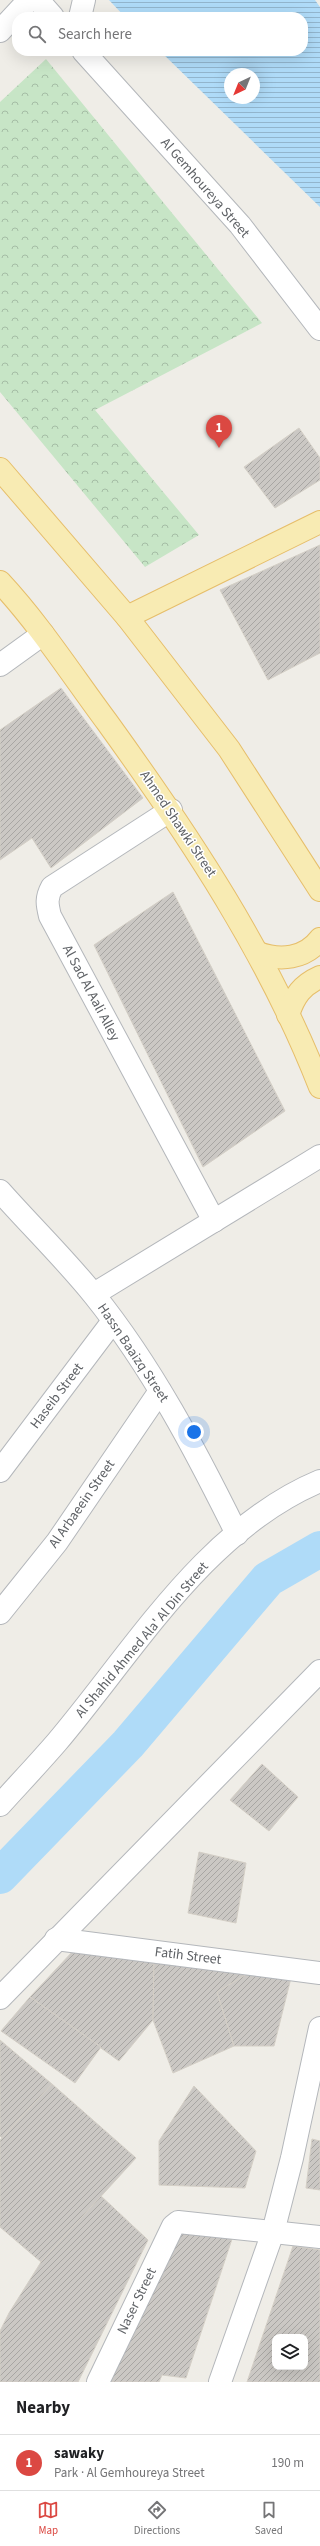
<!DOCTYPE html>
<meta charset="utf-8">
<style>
body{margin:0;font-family:"Source Sans 3",sans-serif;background:#f6f6f6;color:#202124}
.controls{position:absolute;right:12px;bottom:12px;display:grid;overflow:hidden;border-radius:8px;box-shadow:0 4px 16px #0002}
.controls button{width:36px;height:36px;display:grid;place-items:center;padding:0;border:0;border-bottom:1px solid #e0e0e0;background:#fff;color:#202124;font:20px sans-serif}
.compass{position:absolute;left:224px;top:68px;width:36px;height:36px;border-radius:50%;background:#fff;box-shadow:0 4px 16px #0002;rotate:223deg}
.you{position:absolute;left:194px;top:1432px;width:14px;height:14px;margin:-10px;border:3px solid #fff;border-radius:50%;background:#1a73e8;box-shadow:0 0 0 6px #1a73e833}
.badge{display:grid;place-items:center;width:26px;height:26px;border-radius:50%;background:#db4842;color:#fff;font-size:13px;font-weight:700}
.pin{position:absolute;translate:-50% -33px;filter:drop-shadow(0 1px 2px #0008)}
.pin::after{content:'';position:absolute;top:21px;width:14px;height:12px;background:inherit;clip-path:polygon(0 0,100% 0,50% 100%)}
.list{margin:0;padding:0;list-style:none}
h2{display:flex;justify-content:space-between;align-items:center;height:52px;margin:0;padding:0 16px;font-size:17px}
h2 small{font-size:13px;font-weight:400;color:#757577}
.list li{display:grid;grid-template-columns:26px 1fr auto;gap:12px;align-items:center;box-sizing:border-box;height:56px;padding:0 16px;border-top:1px solid #e0e0e0}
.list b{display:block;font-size:15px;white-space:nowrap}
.list p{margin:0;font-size:13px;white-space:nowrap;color:#757577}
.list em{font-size:13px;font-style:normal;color:#757577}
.icon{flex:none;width:22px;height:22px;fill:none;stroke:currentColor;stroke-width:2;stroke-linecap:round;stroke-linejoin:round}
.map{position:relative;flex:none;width:320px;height:2382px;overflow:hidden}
.search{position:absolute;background:#fff;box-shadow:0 4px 16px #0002;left:12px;right:12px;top:12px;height:44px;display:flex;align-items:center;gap:10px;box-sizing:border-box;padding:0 14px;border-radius:16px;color:#757577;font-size:15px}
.sheet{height:108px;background:#fff}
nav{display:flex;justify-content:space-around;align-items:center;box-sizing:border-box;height:56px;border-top:1px solid #e0e0e0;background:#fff;font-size:11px;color:#757577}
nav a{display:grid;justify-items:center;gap:2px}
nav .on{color:#db4842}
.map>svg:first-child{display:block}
</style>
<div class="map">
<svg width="320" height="2382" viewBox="0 0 320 2382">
<defs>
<pattern id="park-crowns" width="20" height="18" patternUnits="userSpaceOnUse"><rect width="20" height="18" fill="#c7e5c6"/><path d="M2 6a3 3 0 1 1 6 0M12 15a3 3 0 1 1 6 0" fill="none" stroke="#a5bda5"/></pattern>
<pattern id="water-rules" width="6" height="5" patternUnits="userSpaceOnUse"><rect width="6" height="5" fill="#afdbf8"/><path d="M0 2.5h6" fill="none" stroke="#92b5cd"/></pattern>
<pattern id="building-hatch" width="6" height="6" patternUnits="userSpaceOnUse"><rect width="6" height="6" fill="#cbc8c4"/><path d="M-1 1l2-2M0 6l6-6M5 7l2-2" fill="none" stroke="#a8a6a3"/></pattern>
</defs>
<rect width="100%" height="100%" fill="#efede7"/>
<!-- park -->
<polygon fill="url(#park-crowns)" points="46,59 262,323 95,410 199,535 145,567 0,392 0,102"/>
<!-- water -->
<path fill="url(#water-rules)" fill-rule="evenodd" d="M109,0H315L320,7V207L160,51H303V17H125ZM230,74H254V98H230Z"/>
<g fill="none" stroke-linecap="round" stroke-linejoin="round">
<!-- canal -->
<polyline stroke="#afdbf8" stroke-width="36" points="0,1876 128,1744 268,1579 320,1549"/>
</g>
<!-- building -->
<g fill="url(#building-hatch)" stroke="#d4cfc6" fill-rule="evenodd">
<polygon points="299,428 320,458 320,480 275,508 244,467"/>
<polygon points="320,545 320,653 268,680 220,590"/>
<polygon points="61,688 143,798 51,868 32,838 0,860 0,730"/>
<polygon points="173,892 285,1111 203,1167 94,945"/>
<polygon points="262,1764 298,1797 269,1831 230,1800"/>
<polygon points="199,1852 246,1863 236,1923 188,1913"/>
<polygon points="74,1950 154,1960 153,2020 119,2061 30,1997"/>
<polygon points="154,1960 247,1974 217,1992 234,2046 173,2073 153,2020"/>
<polygon points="247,1974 291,1978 274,2046 234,2046 217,1992"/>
<polygon points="30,1997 101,2047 75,2083 1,2031"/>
<polygon points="0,2040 52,2084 2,2138 0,2136"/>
<polygon points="52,2084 136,2158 41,2262 0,2227 0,2140"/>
<polygon points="194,2086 256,2151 245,2188 159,2185 159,2141"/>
<polygon points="312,2139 320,2141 320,2190 306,2188"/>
<polygon points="101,2196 148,2240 78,2382 0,2382 0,2331 9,2313 41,2262"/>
<polygon points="186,2225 233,2236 186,2378 162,2375 159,2382 101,2382"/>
<path d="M293,2246L320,2250V2382H247ZM275,2337H305V2367H275Z"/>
</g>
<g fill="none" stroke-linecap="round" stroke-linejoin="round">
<defs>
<g id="minor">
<path d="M171,810L52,887C46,898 47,904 50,916L214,1221"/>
<path d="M0,1191C31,1226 65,1259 94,1295C152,1367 196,1451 237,1534"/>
<polyline points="94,1294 320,1156"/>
<polyline points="0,1471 113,1321"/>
<polyline points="0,1613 57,1542 160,1391"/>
<polyline points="56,1939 320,1973"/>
<polyline points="98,2382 173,2226 178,2222 320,2237"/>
<polyline points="220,2382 273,2232 292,2158 320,2028"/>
</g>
<g id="tertiary">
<polyline points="38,0 53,17"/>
<polyline points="80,17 84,0"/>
<polyline points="0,31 29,0"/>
<polyline points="83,51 240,225 320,329"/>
<path d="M0,1805C19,1784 38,1764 57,1742C134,1651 205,1529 320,1481"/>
<polyline points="0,1998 320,1671"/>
</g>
<polyline id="secondary" points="0,665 43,634"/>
<g id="primary">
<polyline points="0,469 127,617 229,749 320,890"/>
<path d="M0,582C40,625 72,675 107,722C190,837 268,954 320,1087"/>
<polyline points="127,617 320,522"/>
<path d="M258,953C280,961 305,959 320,939"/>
<path d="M288,1015C294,996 302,985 320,977"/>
</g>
</defs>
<!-- minor casing -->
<use href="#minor" stroke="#b4b7bb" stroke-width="24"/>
<!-- tertiary casing -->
<use href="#tertiary" stroke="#b4b7bb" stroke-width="24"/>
<!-- secondary casing -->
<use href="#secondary" stroke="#b3b6ba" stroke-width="24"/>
<!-- primary casing -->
<use href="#primary" stroke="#e6be6a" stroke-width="24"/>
<!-- minor -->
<use href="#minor" stroke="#fff" stroke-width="22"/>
<!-- tertiary -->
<use href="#tertiary" stroke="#fff" stroke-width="22"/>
<!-- secondary -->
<use href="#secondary" stroke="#fff" stroke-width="22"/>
<!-- primary -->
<use href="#primary" stroke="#f8ebb3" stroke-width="22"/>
</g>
<g text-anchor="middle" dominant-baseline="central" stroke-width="3" stroke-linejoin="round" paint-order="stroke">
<!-- street labels -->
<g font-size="14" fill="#5f6266" stroke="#fff">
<text transform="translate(205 188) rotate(49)">Al Gemhoureya Street</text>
<text transform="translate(178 824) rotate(56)">Ahmed Shawki Street</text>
<text transform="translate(91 993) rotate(62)">Al Sad Al Aali Alley</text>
<text transform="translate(133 1353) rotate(56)">Hassn Baaizq Street</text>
<text transform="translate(57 1396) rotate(-53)">Haseib Street</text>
<text transform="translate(82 1504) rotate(-55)">Al Arbaeein Street</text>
<text transform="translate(142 1640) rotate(-50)">Al Shahid Ahmed Ala' Al Din Street</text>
<text transform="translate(188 1956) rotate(7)">Fatih Street</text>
<text transform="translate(137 2301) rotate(-64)">Naser Street</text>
</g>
</g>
</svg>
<div class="controls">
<button><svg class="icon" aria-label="layers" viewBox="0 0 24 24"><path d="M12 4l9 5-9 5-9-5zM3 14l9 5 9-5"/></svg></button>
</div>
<svg class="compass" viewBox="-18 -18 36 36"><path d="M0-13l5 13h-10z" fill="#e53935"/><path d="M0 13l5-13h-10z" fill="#757577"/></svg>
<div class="you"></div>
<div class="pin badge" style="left:219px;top:448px">1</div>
<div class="search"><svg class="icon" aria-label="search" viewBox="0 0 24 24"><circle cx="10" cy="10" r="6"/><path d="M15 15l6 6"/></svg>Search here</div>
</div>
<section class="sheet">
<h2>Nearby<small></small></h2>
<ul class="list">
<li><span class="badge">1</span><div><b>sawaky</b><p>Park · Al Gemhoureya Street</p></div><em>190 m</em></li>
</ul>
</section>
<nav>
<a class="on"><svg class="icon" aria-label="map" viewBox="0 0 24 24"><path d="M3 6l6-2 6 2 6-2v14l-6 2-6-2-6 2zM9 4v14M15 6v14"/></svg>Map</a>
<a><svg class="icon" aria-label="directions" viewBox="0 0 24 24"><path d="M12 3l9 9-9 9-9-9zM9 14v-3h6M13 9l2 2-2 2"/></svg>Directions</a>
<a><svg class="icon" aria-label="saved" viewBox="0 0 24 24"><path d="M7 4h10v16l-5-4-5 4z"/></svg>Saved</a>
</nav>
